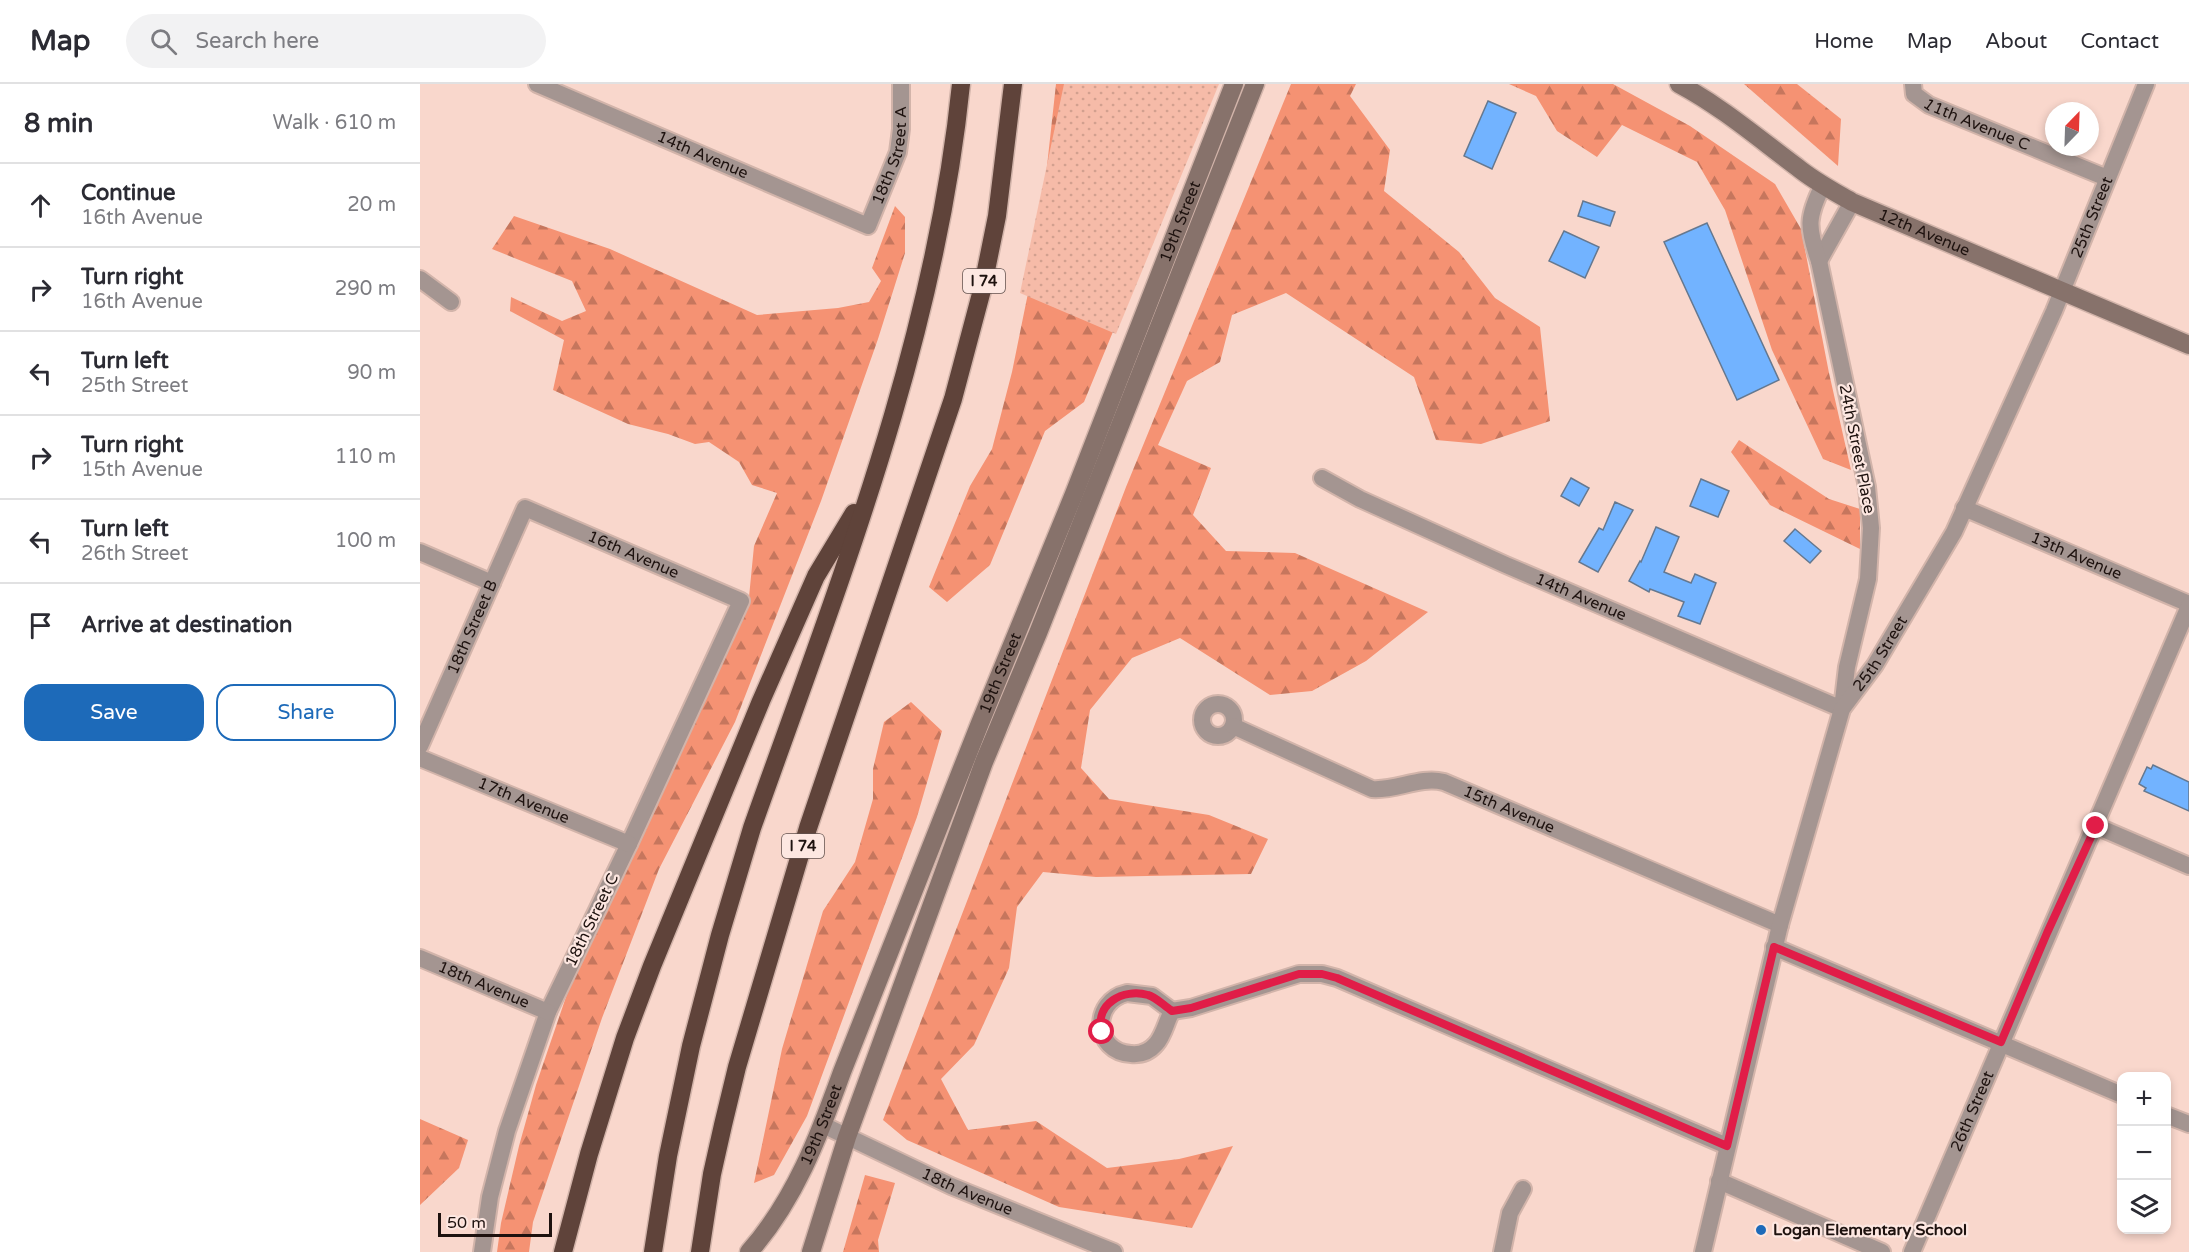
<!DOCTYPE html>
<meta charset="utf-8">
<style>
body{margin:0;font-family:"Varela Round",sans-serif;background:#f2f2f3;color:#2b2b33}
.controls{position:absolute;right:18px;bottom:18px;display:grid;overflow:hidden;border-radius:12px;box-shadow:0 3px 9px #0003}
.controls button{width:54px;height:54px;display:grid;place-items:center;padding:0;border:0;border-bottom:2px solid #e1e1e2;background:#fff;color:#2b2b33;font:30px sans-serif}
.compass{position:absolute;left:1625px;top:18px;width:54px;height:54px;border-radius:50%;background:#fff;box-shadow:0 3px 9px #0003;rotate:23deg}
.scale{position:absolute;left:18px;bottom:15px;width:114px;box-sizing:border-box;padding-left:6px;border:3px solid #1e120f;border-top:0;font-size:16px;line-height:21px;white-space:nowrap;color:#1e120f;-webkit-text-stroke:4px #fde7e1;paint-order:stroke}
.stop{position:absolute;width:18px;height:18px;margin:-14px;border:4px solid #e11d48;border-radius:50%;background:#fff}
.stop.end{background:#e11d48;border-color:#fff;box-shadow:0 2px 6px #0008}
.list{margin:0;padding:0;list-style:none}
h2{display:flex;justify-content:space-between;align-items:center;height:78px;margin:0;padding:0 24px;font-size:26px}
h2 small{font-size:20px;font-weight:400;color:#7c7c81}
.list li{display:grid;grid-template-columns:39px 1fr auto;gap:18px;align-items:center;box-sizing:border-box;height:84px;padding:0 24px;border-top:2px solid #e1e1e2}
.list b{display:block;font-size:22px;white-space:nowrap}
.list p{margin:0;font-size:20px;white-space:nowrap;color:#7c7c81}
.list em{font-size:20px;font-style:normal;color:#7c7c81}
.actions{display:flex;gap:12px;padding:18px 24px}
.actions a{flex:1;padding:14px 0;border:2px solid #1d6ab9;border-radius:18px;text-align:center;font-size:21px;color:#1d6ab9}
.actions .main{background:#1d6ab9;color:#fff}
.icon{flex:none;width:33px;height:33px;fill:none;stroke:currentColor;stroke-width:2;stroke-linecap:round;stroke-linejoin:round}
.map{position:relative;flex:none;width:1769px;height:1168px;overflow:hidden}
header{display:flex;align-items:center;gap:36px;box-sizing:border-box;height:84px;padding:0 30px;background:#fff;border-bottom:2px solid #e1e1e2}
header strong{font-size:28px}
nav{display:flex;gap:33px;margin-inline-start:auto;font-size:21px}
.search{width:420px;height:54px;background:#f2f2f3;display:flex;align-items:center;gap:15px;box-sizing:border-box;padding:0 21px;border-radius:33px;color:#7c7c81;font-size:22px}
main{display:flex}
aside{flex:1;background:#fff}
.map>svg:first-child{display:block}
</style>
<header>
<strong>Map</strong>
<div class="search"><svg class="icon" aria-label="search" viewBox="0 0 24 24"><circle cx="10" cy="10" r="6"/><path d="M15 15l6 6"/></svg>Search here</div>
<nav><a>Home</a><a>Map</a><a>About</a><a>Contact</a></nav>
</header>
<main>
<aside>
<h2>8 min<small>Walk · 610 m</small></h2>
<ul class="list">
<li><svg class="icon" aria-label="ahead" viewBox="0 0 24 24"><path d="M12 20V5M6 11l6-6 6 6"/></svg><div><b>Continue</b><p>16th Avenue</p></div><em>20 m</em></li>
<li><svg class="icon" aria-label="right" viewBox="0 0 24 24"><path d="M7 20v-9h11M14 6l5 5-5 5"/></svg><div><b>Turn right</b><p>16th Avenue</p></div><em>290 m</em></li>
<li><svg class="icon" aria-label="left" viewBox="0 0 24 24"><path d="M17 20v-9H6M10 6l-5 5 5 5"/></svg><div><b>Turn left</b><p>25th Street</p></div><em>90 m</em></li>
<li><svg class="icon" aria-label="right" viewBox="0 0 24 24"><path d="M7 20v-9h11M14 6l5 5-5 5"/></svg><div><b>Turn right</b><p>15th Avenue</p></div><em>110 m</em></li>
<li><svg class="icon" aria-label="left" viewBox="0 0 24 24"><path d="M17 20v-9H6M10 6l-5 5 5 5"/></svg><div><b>Turn left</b><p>26th Street</p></div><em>100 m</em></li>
<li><svg class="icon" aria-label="arrive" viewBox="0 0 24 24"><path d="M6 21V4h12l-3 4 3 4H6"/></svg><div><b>Arrive at destination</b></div></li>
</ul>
<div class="actions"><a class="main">Save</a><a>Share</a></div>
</aside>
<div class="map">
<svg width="1769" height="1168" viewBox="0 0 1769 1168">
<defs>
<pattern id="forest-firs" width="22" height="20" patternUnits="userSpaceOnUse" patternTransform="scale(1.5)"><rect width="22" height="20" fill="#f59273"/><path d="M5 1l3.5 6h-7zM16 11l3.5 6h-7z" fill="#c6765d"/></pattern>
<pattern id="park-dots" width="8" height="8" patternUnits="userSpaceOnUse" patternTransform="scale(1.5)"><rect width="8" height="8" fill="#f6bba8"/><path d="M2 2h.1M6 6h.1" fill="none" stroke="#d2a08f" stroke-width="1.8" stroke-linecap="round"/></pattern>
</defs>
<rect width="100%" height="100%" fill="#f9d7cc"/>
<!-- forest -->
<g fill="url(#forest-firs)">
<polygon points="636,0 795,0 664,318 625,347 570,481 527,518 509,503 550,402 572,365 592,288 619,155"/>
<polygon points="871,0 936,0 930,12 970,66 964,107 1039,168 1075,214 1120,243 1130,337 1061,360 1016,356 994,293 866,209 812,231 800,278 767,297 738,361 791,384 773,431 806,467 875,469 1008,528 946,577 892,607 850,611 760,554 712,574 670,626 661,684 689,715 789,731 848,755 831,790 676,793 623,788 597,823 589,884 554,961 521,995 548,1046 616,1037 687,1084 759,1075 813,1062 772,1144 639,1123 487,1056 463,1036 706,403"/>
<polygon points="1089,0 1193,0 1270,42 1355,100 1381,145 1409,289 1431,386 1403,375 1352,266 1305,126 1277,78 1202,41 1177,73 1137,47 1116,12"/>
<polygon points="1324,0 1377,0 1421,35 1418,82"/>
<polygon points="475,122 485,133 485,169 458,255 401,417 315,638 239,785 182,934 113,1138 109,1168 77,1168 81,1139 99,1062 116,1001 147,910 329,513 334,462 357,409 332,401 319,378 289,358 275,360 248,350 208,340 133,306 144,256 90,227 91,213 142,237 166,227 152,197 72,165 94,132 190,165 337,231 418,224 449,218 461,197 452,184"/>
<polygon points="1319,356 1409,415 1440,425 1440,465 1350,421 1311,368"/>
<polygon points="491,618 522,647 497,733 387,1032 354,1091 334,1099 362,965 403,827 435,778 453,715 453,685 464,638"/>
<polygon points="0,1035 48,1056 39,1084 0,1121"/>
<polygon points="445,1091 475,1099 458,1156 459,1168 423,1168"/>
</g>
<!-- park -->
<polygon fill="url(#park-dots)" points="644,0 799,0 696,250 600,209"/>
<!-- building -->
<g fill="#72b3ff" stroke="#65788f" stroke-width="1.5">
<polygon points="1068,17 1096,29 1072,85 1044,72"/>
<polygon points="1163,117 1195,128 1190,142 1158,132"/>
<polygon points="1287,139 1359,296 1317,316 1244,158"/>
<polygon points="1144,147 1179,163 1165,194 1129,177"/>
<polygon points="1151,394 1169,404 1159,422 1141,412"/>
<polygon points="1281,395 1309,407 1298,433 1270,422"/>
<polygon points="1195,418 1213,426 1178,488 1159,478 1179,444 1183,446"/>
<polygon points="1236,443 1259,453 1244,488 1271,499 1275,490 1296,499 1280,540 1258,532 1264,518 1230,505 1229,508 1209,497 1220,477 1221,478"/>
<polygon points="1375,445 1401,467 1390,479 1364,457"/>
<polygon points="1733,681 1769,698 1769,727 1724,707 1726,704 1719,700 1727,683 1731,685"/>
</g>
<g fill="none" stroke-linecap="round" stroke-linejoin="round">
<defs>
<g id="street">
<path id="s1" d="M117,0L448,142L478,68L481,45V0"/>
<path id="s2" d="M1493,0L1494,10L1509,21L1687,94"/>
<polyline points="1399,177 1432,118"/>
<polyline points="0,195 31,218"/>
<path id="s3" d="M902,394L940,415L1086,481L1422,625L1427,583L1448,495L1451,444L1447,403L1399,177C1387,143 1387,133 1403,101"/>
<path id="s4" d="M1544,424L1769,520"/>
<polyline points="0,468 72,499"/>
<circle cx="798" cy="636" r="16"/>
<path id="s5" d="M813,642L952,705C977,707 999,692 1024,698L1360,841"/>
<path id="s6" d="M0,662L105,424L321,517L209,760L128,928L87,1047L70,1113L62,1168"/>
<path id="s7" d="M0,674L209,760"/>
<polyline points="1676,742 1769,782"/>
<polyline points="1354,863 1702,1011"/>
<path id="s8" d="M0,874L128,928"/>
<path d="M707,909L732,912L752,927C746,938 744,951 736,960C730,967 721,971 711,970C673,968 671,917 707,909Z"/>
<polyline points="752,927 771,924 879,890 902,890 917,894 1307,1062"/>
<polyline points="1746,1031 1769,1040"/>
<path id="s9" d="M403,1041L531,1102L694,1168"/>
<polyline points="1299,1097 1462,1168"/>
<polyline points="1082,1168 1090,1129 1103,1105"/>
<path id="s10" d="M1283,1168L1360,841L1422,625L1455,581L1534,448L1634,227L1726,0"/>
<path id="s11" d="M1492,1168L1769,522"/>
</g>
<g id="secondary">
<path id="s12" d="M1259,0C1302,23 1338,54 1377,83C1394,97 1413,107 1432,118L1769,261"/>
<path id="s13" d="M329,1168C375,1116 399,1052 422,988L560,639L654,410L814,0"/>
<polyline points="391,1168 427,1053 564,678 618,549 835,0"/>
</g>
<g id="highway">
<polyline points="143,1168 169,1070 205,954 232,882 341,617 396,492 434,429"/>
<path d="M233,1168L248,1072L271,962L300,851L332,744C418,501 515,258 541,0"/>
<polyline points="280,1168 292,1090 303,1041 317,983 388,744 533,315 562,206 577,132 593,0"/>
</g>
</defs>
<!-- street casing -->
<use href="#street" stroke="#d2b4aa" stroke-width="20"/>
<!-- secondary casing -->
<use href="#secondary" stroke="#d2b4aa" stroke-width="21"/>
<!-- highway casing -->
<use href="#highway" stroke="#d2b4aa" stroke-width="21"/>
<!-- street -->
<use href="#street" stroke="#a49591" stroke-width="16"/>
<!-- secondary -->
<use href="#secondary" stroke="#87726b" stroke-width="18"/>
<!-- highway -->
<use href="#highway" stroke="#5f433a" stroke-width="18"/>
</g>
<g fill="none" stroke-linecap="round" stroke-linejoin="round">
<!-- route -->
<path stroke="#e11d48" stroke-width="8" d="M682,948C674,920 703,904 728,911C736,913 744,922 752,927L771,924L879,890H902L917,894L1307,1062L1354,863L1581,958L1627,849L1676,742"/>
</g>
<!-- markers -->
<circle fill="#1d6ab9" stroke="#fde7e1" stroke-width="2" cx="1341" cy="1146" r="6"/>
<g text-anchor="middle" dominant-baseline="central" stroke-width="4.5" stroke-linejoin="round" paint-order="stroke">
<!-- shield labels -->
<g fill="#fde7e1" stroke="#61524e" stroke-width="1.5">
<rect x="543" y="185" width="42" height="24" rx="4.5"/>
<rect x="362" y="750" width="42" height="24" rx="4.5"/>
</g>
<g font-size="15" font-weight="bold" fill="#1e120f">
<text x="564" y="197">I 74</text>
<text x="383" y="762">I 74</text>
</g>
<!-- street labels -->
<g font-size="16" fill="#1e120f" stroke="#fde7e1">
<text stroke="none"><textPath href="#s2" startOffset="80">11th Avenue C</textPath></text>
<text stroke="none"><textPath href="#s1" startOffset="180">14th Avenue</textPath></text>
<text stroke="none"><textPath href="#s1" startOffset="435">18th Street A</textPath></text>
<text stroke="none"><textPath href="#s10" startOffset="1114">25th Street</textPath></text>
<text stroke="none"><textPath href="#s13" startOffset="1119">19th Street</textPath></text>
<text stroke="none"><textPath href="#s12" startOffset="288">12th Avenue</textPath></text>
<text transform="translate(1437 365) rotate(79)">24th Street Place</text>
<text stroke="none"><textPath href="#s6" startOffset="378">16th Avenue</textPath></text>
<text stroke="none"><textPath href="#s4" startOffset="122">13th Avenue</textPath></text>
<text stroke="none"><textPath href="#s3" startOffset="285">14th Avenue</textPath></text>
<text stroke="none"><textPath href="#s6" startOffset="130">18th Street B</textPath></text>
<text stroke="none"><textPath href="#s10" startOffset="628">25th Street</textPath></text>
<text stroke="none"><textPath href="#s13" startOffset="633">19th Street</textPath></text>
<text stroke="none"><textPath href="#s7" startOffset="112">17th Avenue</textPath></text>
<text stroke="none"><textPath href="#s5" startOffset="296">15th Avenue</textPath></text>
<text transform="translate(172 836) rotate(-64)">18th Street C</text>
<text stroke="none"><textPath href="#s8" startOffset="69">18th Avenue</textPath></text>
<text stroke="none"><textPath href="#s11" startOffset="153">26th Street</textPath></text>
<text stroke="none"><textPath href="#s13" startOffset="147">19th Street</textPath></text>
<text stroke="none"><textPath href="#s9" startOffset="159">18th Avenue</textPath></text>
</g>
<!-- poi labels -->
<g font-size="16" font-weight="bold" fill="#1e120f" stroke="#fde7e1" text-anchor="start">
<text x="1353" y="1146">Logan Elementary School</text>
</g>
</g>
</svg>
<div class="controls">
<button>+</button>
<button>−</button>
<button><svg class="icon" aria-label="layers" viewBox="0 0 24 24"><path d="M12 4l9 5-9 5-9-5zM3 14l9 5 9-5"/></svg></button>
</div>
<svg class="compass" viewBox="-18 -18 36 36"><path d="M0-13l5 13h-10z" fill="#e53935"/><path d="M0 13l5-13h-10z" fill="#7c7c81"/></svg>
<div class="scale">50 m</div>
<div class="stop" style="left:682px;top:948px"></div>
<div class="stop end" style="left:1676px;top:742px"></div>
</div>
</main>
